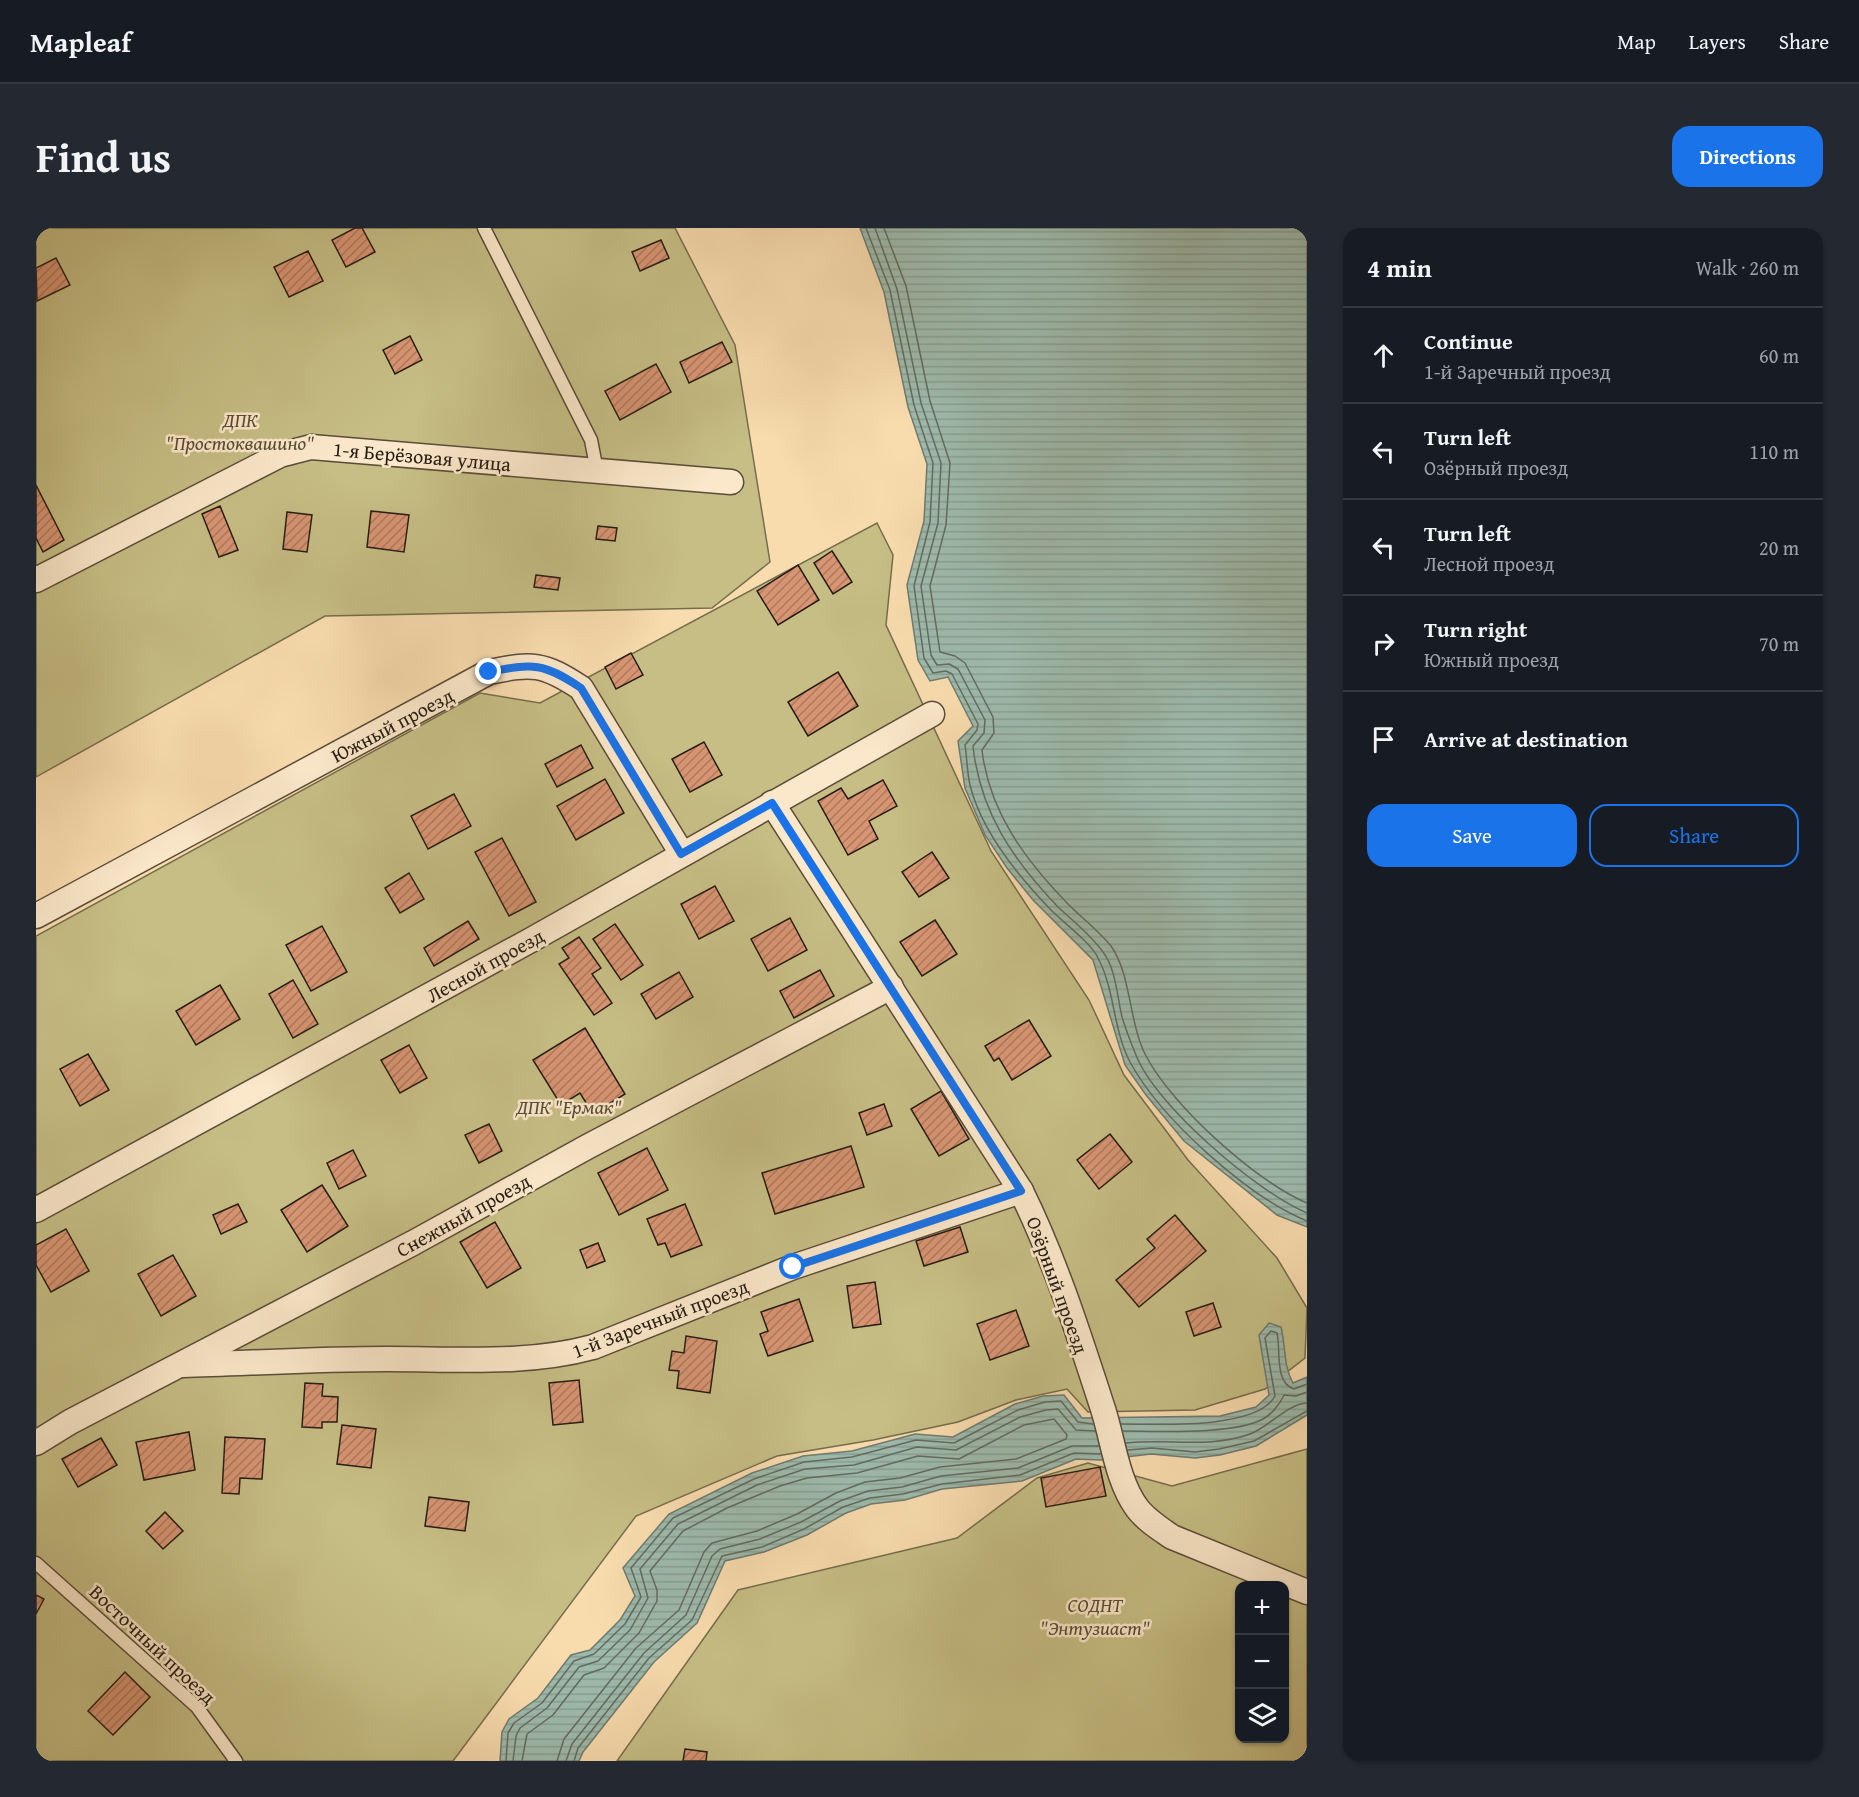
<!DOCTYPE html>
<meta charset="utf-8">
<style>
body{margin:0;font-family:"Gentium Book Plus",serif;background:#242831;color:#f1f3f6}
.controls{position:absolute;right:18px;bottom:18px;display:grid;overflow:hidden;border-radius:12px;box-shadow:0 2px 4px #0004}
.controls button{width:54px;height:54px;display:grid;place-items:center;padding:0;border:0;border-bottom:2px solid #363941;background:#171b24;color:#f1f3f6;font:30px sans-serif}
.stop{position:absolute;width:18px;height:18px;margin:-14px;border:4px solid #1a73e8;border-radius:50%;background:#fff}
.stop.end{background:#1a73e8;border-color:#fff;box-shadow:0 2px 6px #0008}
.list{margin:0;padding:0;list-style:none}
h2{display:flex;justify-content:space-between;align-items:center;height:78px;margin:0;padding:0 24px;font-size:26px}
h2 small{font-size:20px;font-weight:400;color:#9ea1a6}
.list li{display:grid;grid-template-columns:39px 1fr auto;gap:18px;align-items:center;box-sizing:border-box;height:96px;padding:0 24px;border-top:2px solid #363941}
.list b{display:block;font-size:22px;white-space:nowrap}
.list p{margin:0;font-size:20px;white-space:nowrap;color:#9ea1a6}
.list em{font-size:20px;font-style:normal;color:#9ea1a6}
.actions{display:flex;gap:12px;padding:18px 24px}
.actions a{flex:1;padding:14px 0;border:2px solid #1a73e8;border-radius:18px;text-align:center;font-size:21px;color:#1a73e8}
.actions .main{background:#1a73e8;color:#fff}
.icon{flex:none;width:33px;height:33px;fill:none;stroke:currentColor;stroke-width:2;stroke-linecap:round;stroke-linejoin:round}
.map{position:relative;flex:none;width:1271px;height:1533px;overflow:hidden;border-radius:18px}
header{display:flex;align-items:center;gap:36px;box-sizing:border-box;height:84px;padding:0 30px;background:#171b24;border-bottom:2px solid #363941}
header strong{font-size:28px}
nav{display:flex;gap:33px;margin-inline-start:auto;font-size:21px}
.intro{display:flex;align-items:center;justify-content:space-between;box-sizing:border-box;height:144px;padding:0 36px}
h1{margin:0;font-size:42px}
.button{padding:15px 27px;border-radius:18px;background:#1a73e8;color:#fff;font-size:21px;font-weight:700}
main{display:flex;gap:36px;padding:0 36px}
aside{flex:1;background:#171b24;border-radius:18px;box-shadow:0 2px 4px #0004}
.map>svg:first-child{display:block}
</style>
<header>
<strong>Mapleaf</strong>
<nav><a>Map</a><a>Layers</a><a>Share</a></nav>
</header>
<div class="intro"><h1>Find us</h1><a class="button">Directions</a></div>
<main>
<div class="map">
<svg width="1271" height="1533" viewBox="0 0 1271 1533">
<defs>
<pattern id="water-rules" width="6" height="5" patternUnits="userSpaceOnUse" patternTransform="scale(1.5)"><rect width="6" height="5" fill="#9ebbad"/><path d="M0 2.5h6" fill="none" stroke="#88a094"/></pattern>
<pattern id="building-hatch" width="6" height="6" patternUnits="userSpaceOnUse" patternTransform="scale(1.5)"><rect width="6" height="6" fill="#d89573"/><path d="M-1 1l2-2M0 6l6-6M5 7l2-2" fill="none" stroke="#af795d"/></pattern>
</defs>
<rect width="100%" height="100%" fill="#f9dcae"/>
<filter id="stains"><feTurbulence type="fractalNoise" baseFrequency=".00333" numOctaves="4"/><feColorMatrix values="0 0 0 0 .2 0 0 0 0 .09 0 0 0 0 .02 0 0 0 .5 -.17"/></filter>
<radialGradient id="worn" r=".72"><stop offset=".6" stop-color="#630" stop-opacity="0"/><stop offset="1" stop-color="#630" stop-opacity=".3"/></radialGradient>
<!-- garden -->
<g fill="#c6be85" stroke="#766d4c" stroke-width="1.5" fill-rule="evenodd">
<polygon points="0,0 639,0 699,117 734,334 676,380 289,388 0,549"/>
<polygon points="841,295 857,327 850,397 955,623 1053,772 1088,847 1152,932 1241,1030 1271,1080 1269,1130 1229,1161 1159,1182 1052,1184 1031,1161 980,1172 922,1194 837,1212 741,1228 600,1288 417,1533 0,1533 0,708 444,465 504,475"/>
<path d="M1271,1221V1533H581L702,1362L921,1310L1001,1250L1052,1235L1136,1258ZM1204,1358H1248V1510H1204Z"/>
</g>
<!-- water -->
<g fill="url(#water-rules)" stroke="#6e7b70" stroke-width="1.5">
<polygon points="824,0 1271,0 1271,999 1241,987 1148,913 1110,867 1089,837 1057,732 997,672 971,640 949,607 929,560 922,513 937,498 912,449 894,453 882,432 871,357 888,293 891,236 872,179 848,64"/>
<path d="M1233,1095L1245,1099C1250,1119 1247,1137 1257,1155L1271,1149V1187L1220,1218L1184,1227L1159,1230L1115,1226L1064,1232L1040,1231L986,1253L906,1261L869,1272L835,1276L810,1285L771,1307L728,1324L689,1333L661,1395L618,1434L547,1524L543,1533H464L466,1504L473,1491L502,1470L535,1427L554,1422L584,1392L599,1368L587,1340L633,1286L716,1245L767,1228L816,1223L879,1206L917,1209L979,1176L1007,1168L1028,1167L1046,1190L1184,1188L1220,1179L1233,1167L1223,1107Z"/>
</g>
<g fill="none" stroke-linecap="round" stroke-linejoin="round">
<!-- shore -->
<g stroke="#626c60" stroke-width="1.5">
<path d="M830,0L854,62L878,177L897,235L894,294L878,358L888,430L897,445L910,443L916,446L942,496L941,502L929,517C931,530 931,544 934,557C945,602 983,649 1015,682C1028,695 1055,715 1062,730C1079,762 1077,802 1094,834C1125,891 1212,969 1271,993"/>
<path d="M839,0L861,61L885,175L905,235L902,295L885,358L895,427L901,437L913,436L922,441L949,492L948,505L937,518C944,584 977,632 1022,679C1037,693 1055,707 1067,724C1080,741 1081,768 1086,789C1090,802 1095,815 1100,827C1119,877 1222,965 1271,985"/>
<path d="M848,0L870,58L894,173L914,235L910,297L894,358L904,424L919,428L929,435L957,489L958,505L946,522C953,584 990,633 1033,677C1046,690 1063,703 1075,718C1095,746 1093,794 1109,826C1134,876 1220,954 1271,975"/>
<path d="M1085,1196C1121,1196 1221,1202 1239,1168L1229,1110L1235,1103L1241,1105C1245,1121 1238,1155 1258,1161L1271,1156"/>
<path d="M1087,1203C1121,1203 1198,1207 1227,1191C1236,1186 1244,1176 1248,1167L1260,1168L1271,1164"/>
<path d="M1090,1215C1133,1210 1172,1221 1214,1206C1233,1199 1251,1176 1271,1175"/>
<polyline points="1092,1222 1116,1220 1159,1224 1183,1221 1218,1213 1271,1183"/>
<polyline points="470,1533 472,1505 478,1495 506,1475 538,1433 558,1426 589,1396 605,1369 595,1340 637,1290 718,1251 768,1234 816,1229 880,1212 918,1215 982,1182 1009,1174 1025,1173 1042,1194 1057,1196"/>
<polyline points="477,1533 480,1508 484,1500 511,1480 543,1439 562,1433 594,1402 612,1370 604,1341 642,1296 721,1257 769,1241 818,1237 881,1219 920,1222 984,1189 1010,1182 1022,1181 1040,1202 1059,1203"/>
<polyline points="486,1533 491,1506 517,1487 548,1447 568,1440 603,1405 621,1373 621,1362 614,1343 647,1303 691,1280 744,1258 771,1250 821,1245 882,1228 923,1231 988,1197 1018,1191 1031,1207 1030,1211 980,1231 904,1239 864,1250 829,1254 800,1265 761,1286 721,1303 676,1315 668,1324 643,1382 600,1420 528,1511 521,1533"/>
<polyline points="530,1533 536,1516 608,1425 650,1387 676,1328 684,1321 724,1311 765,1294 804,1273 832,1263 866,1259 905,1248 982,1240 1036,1218 1063,1218"/>
<polyline points="538,1533 542,1520 613,1430 656,1392 686,1328 726,1319 768,1301 807,1279 834,1270 867,1266 906,1256 984,1247 1038,1225 1065,1226"/>
</g>
</g>
<!-- building -->
<g fill="url(#building-hatch)" stroke="#261c14" stroke-width="1.5">
<polygon points="319,0 326,0 339,24 310,39 296,12"/>
<polygon points="625,12 633,30 604,43 596,24"/>
<polygon points="272,23 287,53 253,69 238,39"/>
<polygon points="20,30 34,57 1,73 0,40"/>
<polygon points="374,108 386,132 359,146 347,122"/>
<polygon points="686,114 696,134 653,155 644,134"/>
<polygon points="620,136 635,164 584,192 569,163"/>
<polygon points="0,257 28,312 7,324 0,310"/>
<polygon points="184,278 202,322 183,329 166,286"/>
<polygon points="335,283 373,287 368,324 331,319"/>
<polygon points="251,284 276,287 271,324 247,321"/>
<polygon points="562,298 581,300 579,313 560,311"/>
<polygon points="796,323 816,354 797,366 778,335"/>
<polygon points="762,337 783,372 742,397 721,363"/>
<polygon points="500,347 524,350 522,362 498,359"/>
<polygon points="595,425 607,447 580,461 569,439"/>
<polygon points="802,444 822,478 772,508 752,474"/>
<polygon points="668,514 686,547 654,564 636,531"/>
<polygon points="545,517 557,540 521,559 509,536"/>
<polygon points="569,551 588,585 540,612 521,578"/>
<polygon points="847,552 861,578 833,593 842,611 812,627 782,573 805,560 812,571"/>
<polygon points="418,566 435,598 392,621 375,588"/>
<polygon points="466,610 500,674 473,688 439,624"/>
<polygon points="896,624 913,650 883,669 866,644"/>
<polygon points="373,645 388,671 364,685 349,660"/>
<polygon points="679,658 698,693 663,711 645,676"/>
<polygon points="754,690 771,722 732,743 715,711"/>
<polygon points="899,692 921,726 886,748 864,714"/>
<polygon points="432,693 443,711 398,738 388,720"/>
<polygon points="579,696 607,737 585,752 557,711"/>
<polygon points="286,698 311,744 275,763 250,717"/>
<polygon points="543,709 565,740 556,746 576,775 558,787 523,736 533,730 526,720"/>
<polygon points="784,742 798,768 758,790 744,763"/>
<polygon points="643,744 657,769 620,791 605,766"/>
<polygon points="257,752 282,796 257,810 233,766"/>
<polygon points="184,757 204,791 160,817 140,783"/>
<polygon points="993,792 1015,828 976,852 963,830 958,833 949,818"/>
<polygon points="549,800 589,866 557,886 544,865 525,877 497,832"/>
<polygon points="373,817 391,850 364,865 345,832"/>
<polygon points="52,826 73,862 44,878 24,841"/>
<polygon points="905,863 933,911 903,928 875,881"/>
<polygon points="848,876 856,898 831,907 823,885"/>
<polygon points="453,896 466,923 443,935 429,907"/>
<polygon points="1074,906 1096,934 1063,961 1041,932"/>
<polygon points="815,918 828,959 739,986 726,945"/>
<polygon points="611,920 632,962 583,987 562,945"/>
<polygon points="317,922 330,948 303,961 291,935"/>
<polygon points="286,957 312,998 271,1024 245,982"/>
<polygon points="202,976 211,994 185,1006 177,987"/>
<polygon points="649,976 666,1017 635,1029 629,1015 622,1017 611,991"/>
<polygon points="1139,987 1170,1023 1103,1079 1080,1052 1119,1020 1111,1011"/>
<polygon points="459,994 485,1040 451,1060 424,1014"/>
<polygon points="924,999 932,1024 888,1038 880,1013"/>
<polygon points="30,1001 53,1043 15,1064 0,1037 0,1017"/>
<polygon points="562,1015 569,1033 551,1040 544,1022"/>
<polygon points="137,1027 160,1068 125,1088 102,1046"/>
<polygon points="839,1054 845,1096 817,1100 811,1058"/>
<polygon points="763,1071 777,1113 732,1128 724,1106 732,1103 725,1084"/>
<polygon points="1177,1075 1185,1099 1158,1108 1150,1084"/>
<polygon points="980,1082 993,1118 954,1132 941,1096"/>
<polygon points="650,1108 681,1113 674,1165 641,1160 643,1143 633,1142 636,1123 648,1125"/>
<polygon points="543,1152 547,1194 517,1197 513,1155"/>
<polygon points="269,1155 287,1156 286,1168 302,1169 301,1194 286,1194 286,1200 266,1199"/>
<polygon points="306,1197 340,1201 335,1240 301,1236"/>
<polygon points="153,1204 159,1242 108,1252 100,1214"/>
<polygon points="189,1209 229,1211 226,1251 204,1250 203,1266 186,1265"/>
<polygon points="65,1210 81,1237 42,1259 26,1231"/>
<polygon points="1064,1239 1070,1268 1010,1279 1005,1250"/>
<polygon points="393,1269 433,1274 429,1303 389,1298"/>
<polygon points="129,1284 147,1303 127,1321 110,1303"/>
<polygon points="0,1367 8,1371 0,1386"/>
<polygon points="89,1444 114,1469 77,1507 52,1483"/>
<polygon points="649,1521 671,1524 670,1533 647,1533"/>
</g>
<g fill="none" stroke-linecap="round" stroke-linejoin="round">
<defs>
<g id="service">
<polyline points="448,0 555,212 561,243"/>
<polyline points="0,1335 161,1479 200,1533"/>
</g>
<g id="minor">
<polyline points="0,352 244,227 275,219 695,254"/>
<path d="M736,575L985,963C1019,1032 1043,1107 1067,1181C1077,1212 1081,1253 1101,1280C1110,1292 1123,1300 1136,1309L1271,1364"/>
<path d="M0,688L453,444C497,435 507,435 545,460L646,626"/>
<polyline points="0,982 495,712 896,486"/>
<path d="M147,1137C215,1135 284,1131 352,1131C420,1131 491,1137 557,1119L757,1039L985,963"/>
<polyline points="0,1215 34,1194 377,1015 551,919 855,759"/>
</g>
</defs>
<!-- service casing -->
<use href="#service" stroke="#5b4c3a" stroke-width="15"/>
<!-- minor casing -->
<use href="#minor" stroke="#5b4c3a" stroke-width="27"/>
<!-- service -->
<use href="#service" stroke="#fbe8ca" stroke-width="12"/>
<!-- minor -->
<use href="#minor" stroke="#fbe8ca" stroke-width="24"/>
</g>
<g fill="none" stroke-linecap="round" stroke-linejoin="round">
<!-- route -->
<path stroke="#1a73e8" stroke-width="8" d="M453,444C497,435 508,435 545,460L645,626L736,575L985,963L757,1039"/>
</g>
<g text-anchor="middle" dominant-baseline="central" stroke-width="5" stroke-linejoin="round" paint-order="stroke">
<!-- park labels -->
<g font-size="20" font-style="italic" fill="#564d36" stroke="#fbe8ca">
<text x="204" y="191">ДПК<tspan x="204" dy="23">"Простоквашино"</tspan></text>
<text x="533" y="878">ДПК "Ермак"</text>
<text x="1059" y="1376">СОДНТ<tspan x="1059" dy="23">"Энтузиаст"</tspan></text>
</g>
<!-- street labels -->
<g font-size="20" fill="#261c14" stroke="#fbe8ca">
<text transform="translate(386 228) rotate(5)">1-я Берёзовая улица</text>
<text transform="translate(356 497) rotate(-28)">Южный проезд</text>
<text transform="translate(449 737) rotate(-29)">Лесной проезд</text>
<text transform="translate(427 987) rotate(-29)">Снежный проезд</text>
<text transform="translate(1022 1057) rotate(70)">Озёрный проезд</text>
<text transform="translate(624 1090) rotate(-21)">1-й Заречный проезд</text>
<text transform="translate(117 1416) rotate(43)">Восточный проезд</text>
</g>
</g>
<rect width="100%" height="100%" filter="url(#stains)"/>
<rect width="100%" height="100%" fill="url(#worn)"/>
</svg>
<div class="controls">
<button>+</button>
<button>−</button>
<button><svg class="icon" aria-label="layers" viewBox="0 0 24 24"><path d="M12 4l9 5-9 5-9-5zM3 14l9 5 9-5"/></svg></button>
</div>
<div class="stop" style="left:757px;top:1039px"></div>
<div class="stop end" style="left:453px;top:444px"></div>
</div>
<aside>
<h2>4 min<small>Walk · 260 m</small></h2>
<ul class="list">
<li><svg class="icon" aria-label="ahead" viewBox="0 0 24 24"><path d="M12 20V5M6 11l6-6 6 6"/></svg><div><b>Continue</b><p>1-й Заречный проезд</p></div><em>60 m</em></li>
<li><svg class="icon" aria-label="left" viewBox="0 0 24 24"><path d="M17 20v-9H6M10 6l-5 5 5 5"/></svg><div><b>Turn left</b><p>Озёрный проезд</p></div><em>110 m</em></li>
<li><svg class="icon" aria-label="left" viewBox="0 0 24 24"><path d="M17 20v-9H6M10 6l-5 5 5 5"/></svg><div><b>Turn left</b><p>Лесной проезд</p></div><em>20 m</em></li>
<li><svg class="icon" aria-label="right" viewBox="0 0 24 24"><path d="M7 20v-9h11M14 6l5 5-5 5"/></svg><div><b>Turn right</b><p>Южный проезд</p></div><em>70 m</em></li>
<li><svg class="icon" aria-label="arrive" viewBox="0 0 24 24"><path d="M6 21V4h12l-3 4 3 4H6"/></svg><div><b>Arrive at destination</b></div></li>
</ul>
<div class="actions"><a class="main">Save</a><a>Share</a></div>
</aside>
</main>
